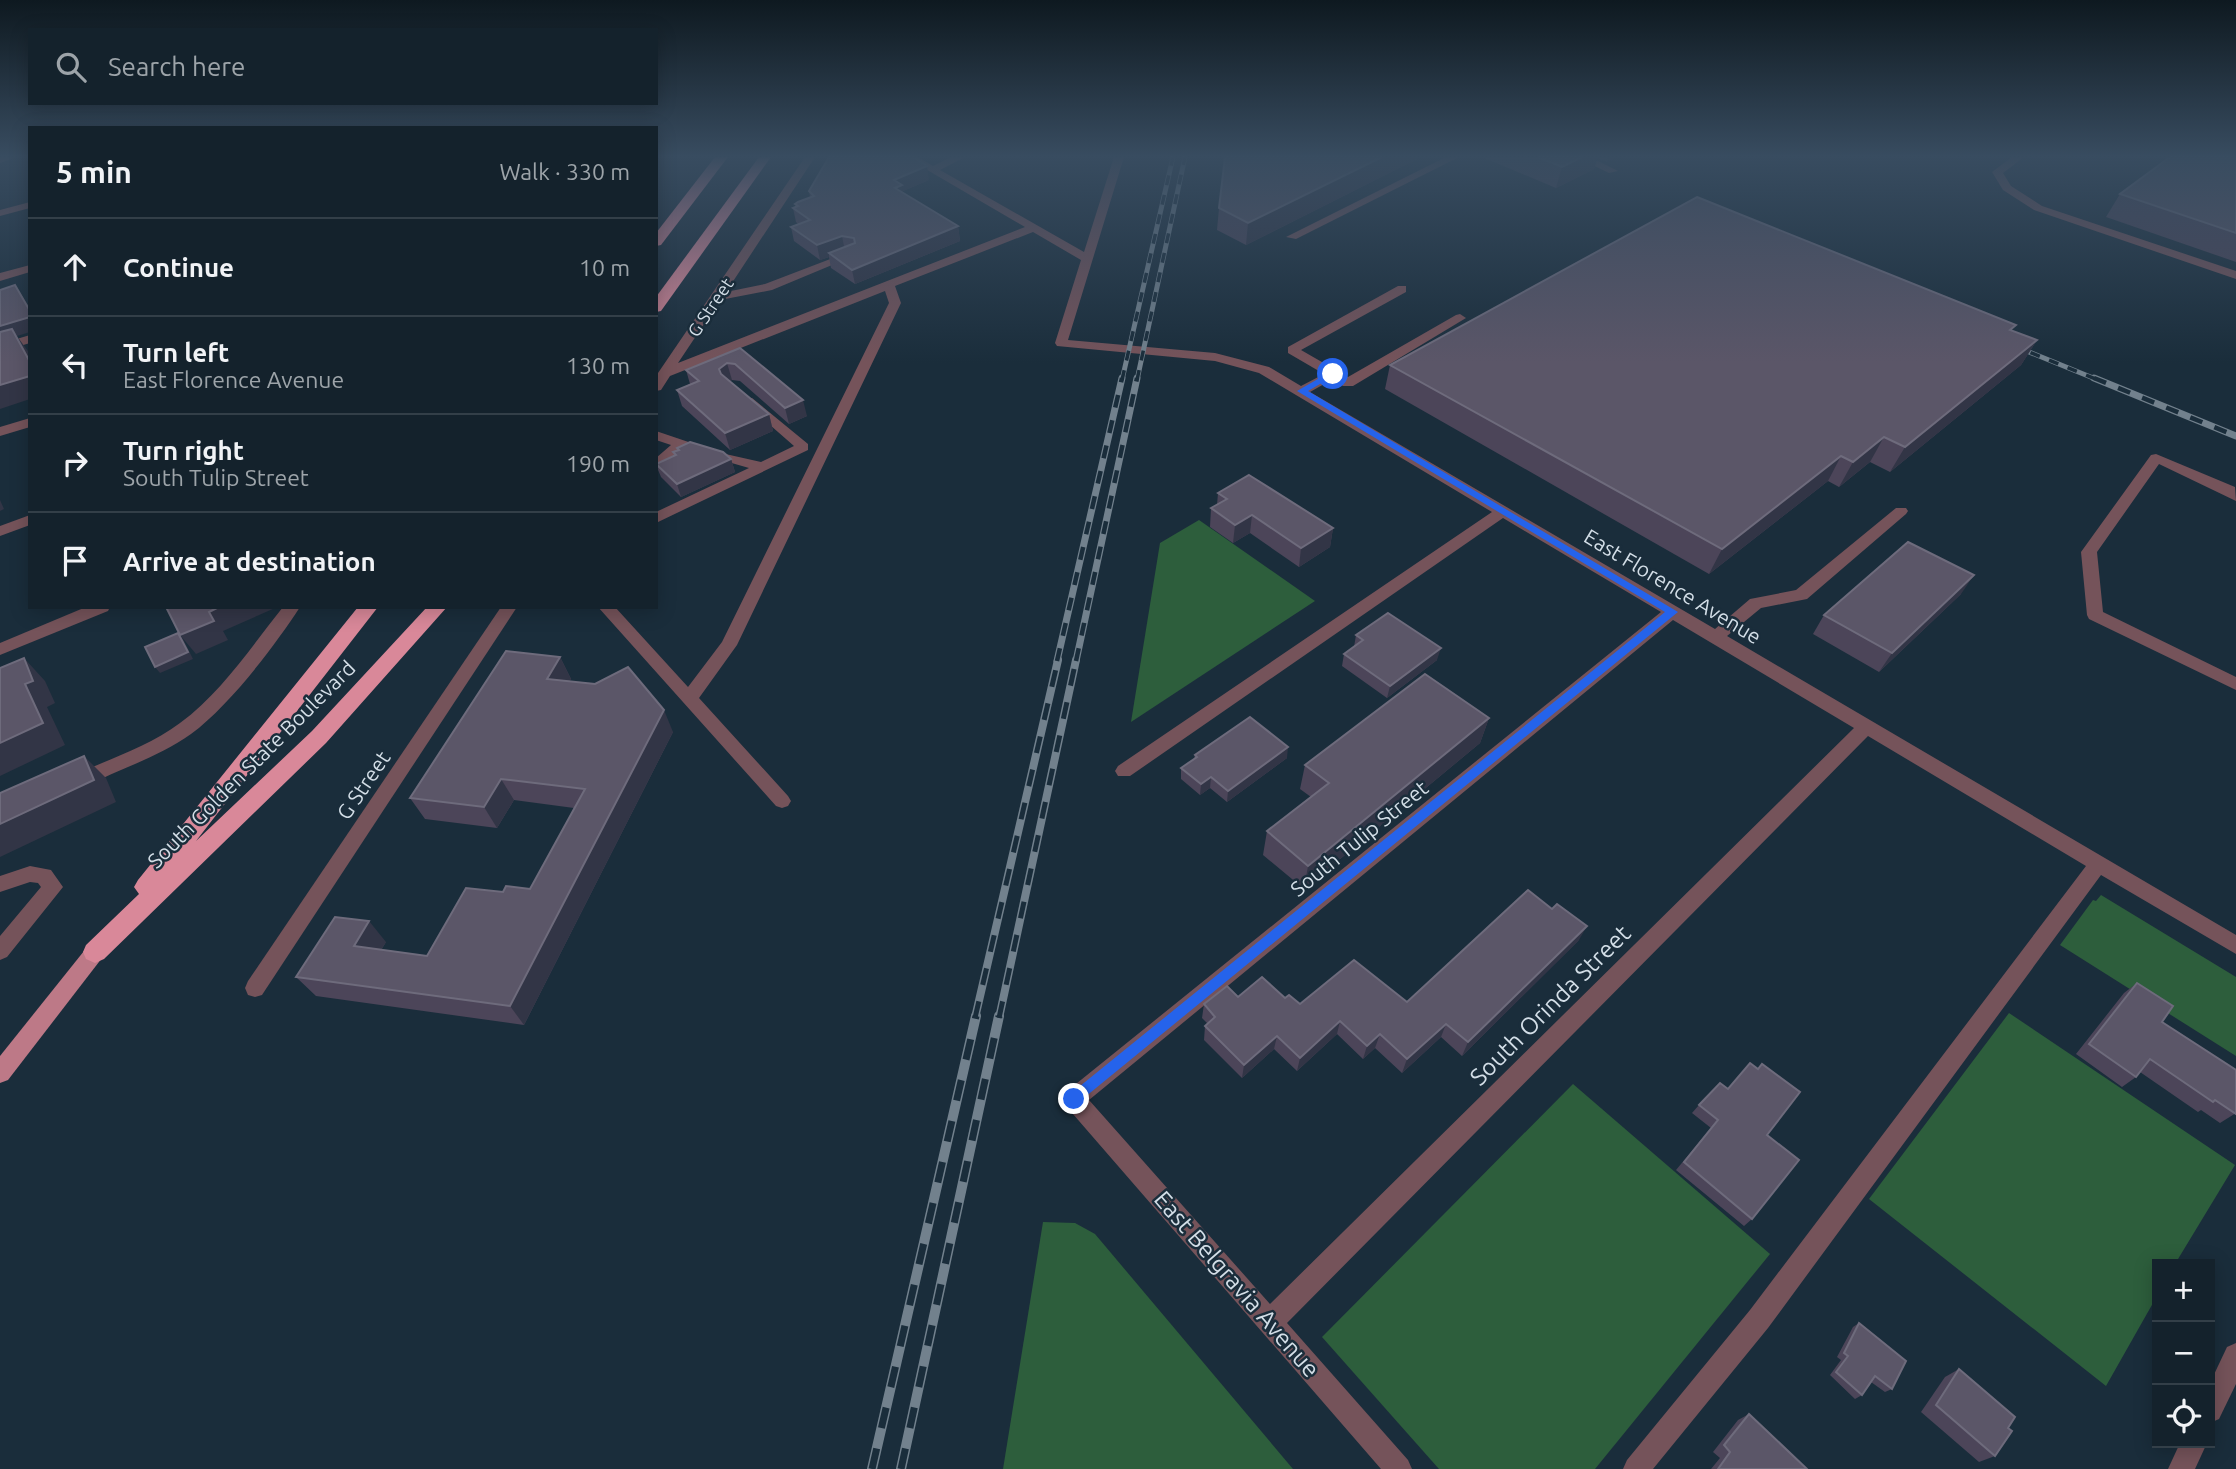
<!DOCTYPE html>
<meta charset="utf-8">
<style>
body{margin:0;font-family:Ubuntu,sans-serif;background:#212f38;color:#f1f3f6}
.controls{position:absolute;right:21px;bottom:21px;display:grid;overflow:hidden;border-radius:0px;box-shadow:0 4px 18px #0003}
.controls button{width:63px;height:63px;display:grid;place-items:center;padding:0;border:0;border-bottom:2px solid #333f48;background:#14222c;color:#f1f3f6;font:35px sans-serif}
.stop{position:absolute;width:21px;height:21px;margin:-16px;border:5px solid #2563eb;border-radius:50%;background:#fff}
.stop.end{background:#2563eb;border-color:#fff;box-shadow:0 2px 7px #0008}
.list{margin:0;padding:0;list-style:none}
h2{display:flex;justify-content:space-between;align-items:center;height:91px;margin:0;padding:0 28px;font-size:30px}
h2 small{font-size:23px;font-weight:400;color:#9da4a9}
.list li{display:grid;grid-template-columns:46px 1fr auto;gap:21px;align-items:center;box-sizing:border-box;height:98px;padding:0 28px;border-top:2px solid #333f48}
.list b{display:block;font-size:26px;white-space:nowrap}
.list p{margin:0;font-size:23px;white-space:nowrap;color:#9da4a9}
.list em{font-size:23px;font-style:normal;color:#9da4a9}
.icon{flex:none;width:38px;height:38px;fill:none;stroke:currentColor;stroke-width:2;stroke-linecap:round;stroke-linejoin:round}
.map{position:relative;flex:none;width:2236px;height:1469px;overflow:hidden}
.search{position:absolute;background:#14222c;box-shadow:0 4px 18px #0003;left:28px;top:28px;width:630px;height:77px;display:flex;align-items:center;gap:18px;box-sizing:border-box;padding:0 24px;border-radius:0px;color:#9da4a9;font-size:26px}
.panel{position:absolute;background:#14222c;box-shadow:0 4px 18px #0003;left:28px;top:126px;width:630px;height:483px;border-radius:0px}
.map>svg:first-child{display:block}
</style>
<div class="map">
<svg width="2236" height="1469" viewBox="0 0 2236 1469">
<rect width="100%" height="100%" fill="#1a2d3b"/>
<!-- green -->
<g fill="#2d5e3c">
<polygon points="1199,520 1315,601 1131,722 1160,543"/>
<polygon points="2101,895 2236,977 2236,1056 2060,945 2093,900 2096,901"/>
<polygon points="2009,1013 2235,1165 2175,1264 2157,1264 2157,1296 2106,1386 1869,1199"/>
<polygon points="1573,1084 1770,1254 1595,1469 1439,1469 1322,1337"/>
<polygon points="1043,1222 1075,1223 1095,1234 1293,1469 1003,1469"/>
</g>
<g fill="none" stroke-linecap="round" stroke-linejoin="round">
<!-- minor -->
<g fill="#75535a" fill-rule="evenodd">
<polygon points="0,157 16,157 0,163"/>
<path d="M805,157H815L726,292L765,284L846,253L856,255L772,290L720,300L678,363L1025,227L905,157H918L933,166L951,157H965L940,170L1084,252L1114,157H1124L1068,340L1215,353L1269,367L1301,386L1324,374L1288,353V347L1398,286H1406V292L1301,350L1348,377L1456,315L1460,314L1466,318L1353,386H1343L1333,379L1310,392L1715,629L1750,599L1796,590L1896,508H1906L1908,511L1906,514L1807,599L1761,608L1727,636L2236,935V954L2101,875L1768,1328L1653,1469H1623L1627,1460L1750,1310L2086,866L1868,736L1287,1323L1408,1460L1412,1469H1381L1066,1106L1063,1099L1066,1092L1661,612L1503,518L1130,776H1118L1115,771L1118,766L1492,512L1259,373L1215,361L1057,346L1055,343L1081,260L1033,232L895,286L901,303L737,645L699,698L788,796L791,801L788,806L782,808L776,806L598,607H615L688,687L722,642L889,303L885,291L670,376L661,390L656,391L658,373ZM1673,620L1854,728L1270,1304L1089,1100Z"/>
<polygon points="1446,157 1459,157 1296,239 1286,237"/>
<polygon points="1576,157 1590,157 1618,171 1609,173"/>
<polygon points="2012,157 2024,157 2003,173 2011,186 2042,206 2236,271 2236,279 2034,210 2003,190 1992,172"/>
<polygon points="30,202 30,208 0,216 0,210"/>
<polygon points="30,265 30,272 0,281 0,273"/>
<polygon points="30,335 30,343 0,352 0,344"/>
<polygon points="752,398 808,444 808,450 656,523 656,512 749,468 683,449 656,469 656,458 671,445 656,440 656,431 721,453 761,462 794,446 747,405 747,399"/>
<polygon points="30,418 30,427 0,436 0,427"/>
<polygon points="2156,454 2235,487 2236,501 2159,464 2097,552 2103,612 2236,677 2236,690 2089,619 2087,615 2081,552 2151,455"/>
<polygon points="30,515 30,525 0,536 0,526"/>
<polygon points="86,607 110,607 108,611 0,655 0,643"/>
<path d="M283,607H300C274,647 229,706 191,734C167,751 140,762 114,773C102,778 86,789 74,785L71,780L74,775C109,759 148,747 180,723C221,693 251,647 283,607Z"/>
<polygon points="501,607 517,607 262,995 255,997 248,995 245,988 248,981"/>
<polygon points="30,866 51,870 63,887 7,957 0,960 0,936 41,887 38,883 30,882 0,892 0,876"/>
<polygon points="2236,1343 2236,1384 2219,1419 2210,1423 2210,1383 2227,1347"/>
<polygon points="2180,1443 2207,1443 2195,1469 2168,1469"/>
</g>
<!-- major -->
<polygon fill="#bd7987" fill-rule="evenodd" points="95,943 102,946 105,952 102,958 8,1080 0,1083 0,1056 88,946"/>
<!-- highway -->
<g fill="#d98899" fill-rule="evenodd">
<polygon points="715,157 728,157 661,245 656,246 656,233"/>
<polygon points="759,157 771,157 661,311 656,312 656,297"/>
<polygon points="358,607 378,607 196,841 312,731 427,607 447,607 326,743 104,959 95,963 86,959 83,952 86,945 139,894 134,887 138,880"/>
</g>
<defs>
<g id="rail-far3">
<polyline points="2012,345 2098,380"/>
<polyline points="1122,380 1173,157"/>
<polyline points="1137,380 1185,157"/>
</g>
<g id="rail-far2">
<polyline points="2094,378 2236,436"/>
<polyline points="1057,661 1122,378"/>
<polyline points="1076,661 1137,378"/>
</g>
<g id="rail-far1">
<polyline points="975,1018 1058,660"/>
<polyline points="999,1018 1076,660"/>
</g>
<g id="rail">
<polyline points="872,1469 976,1016"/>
<polyline points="901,1469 999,1016"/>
</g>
</defs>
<!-- rail-far3 casing -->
<use href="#rail-far3" stroke="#72818d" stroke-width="5"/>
<!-- rail-far2 casing -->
<use href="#rail-far2" stroke="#72818d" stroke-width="7"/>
<!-- rail-far1 casing -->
<use href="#rail-far1" stroke="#72818d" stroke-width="8"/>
<!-- rail casing -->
<use href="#rail" stroke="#72818d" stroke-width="10"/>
<!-- rail-far3 -->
<use href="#rail-far3" stroke="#1a2d3b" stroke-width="3.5" stroke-dasharray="10" stroke-linecap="butt"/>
<!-- rail-far2 -->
<use href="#rail-far2" stroke="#1a2d3b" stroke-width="4.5" stroke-dasharray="13" stroke-linecap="butt"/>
<!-- rail-far1 -->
<use href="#rail-far1" stroke="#1a2d3b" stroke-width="5" stroke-dasharray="17" stroke-linecap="butt"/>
<!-- rail -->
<use href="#rail" stroke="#1a2d3b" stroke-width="7" stroke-dasharray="21" stroke-linecap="butt"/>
</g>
<!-- wall -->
<g fill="#4c4559">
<polygon points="1225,157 1421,157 1246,245 1217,230 1219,208"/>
<polygon points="1482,157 1617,157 1607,162 1597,158 1594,169 1556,188"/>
<polygon points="2236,157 2236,262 2106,217 2120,194"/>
<polygon points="929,180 903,191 903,193 958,226 960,241 855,284 831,268 829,257 820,260 794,241 791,227 798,224 796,222 793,208 796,207 795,204 810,197 809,191"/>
<polygon points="2012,331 2037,340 2021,365 1890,472 1870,462 1839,487 1828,481 1709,574 1385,389 1390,365"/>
<polygon points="740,348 807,416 789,424 740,381 732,380 730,381 769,414 773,431 730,450 682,406 677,390 690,384 686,370"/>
<polygon points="677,448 731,459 735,472 681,497 661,477 656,465 675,456 673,452 678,450"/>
<polygon points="1218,493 1333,528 1330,547 1299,567 1250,533 1233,543 1210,527 1211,508 1217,505"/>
<polygon points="1961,594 1879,672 1813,634 1824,615"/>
<polygon points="1356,635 1437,660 1387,698 1342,666 1344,654 1354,647"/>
<polygon points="560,657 571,679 569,681 673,732 524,1025 316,996 296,977 386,942 381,950 427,956 503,892 530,889 574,808 514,800 497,828 425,819 410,798"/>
<polygon points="1489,718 1480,743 1304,889 1263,855 1267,831 1311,797 1300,789 1305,765"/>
<polygon points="1195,755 1287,758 1227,802 1210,788 1200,795 1181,779 1181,768 1194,759"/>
<polygon points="1579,940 1462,1056 1441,1037 1402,1073 1375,1048 1363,1059 1337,1034 1297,1071 1274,1049 1242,1078 1204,1040 1205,1026 1208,1024 1202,1018 1204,1004 1238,997 1285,998 1300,1004 1407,1002"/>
<polygon points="2137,983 2162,1022 2236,1113 2220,1123 2201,1110 2198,1112 2140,1072 2136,1077 2122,1087 2076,1054 2124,993"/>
<polygon points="1699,1105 1767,1135 1752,1219 1744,1226 1676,1170 1711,1128 1692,1113"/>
<polygon points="1859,1323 1892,1389 1885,1392 1871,1382 1862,1395 1855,1399 1830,1375 1841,1360 1837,1357 1853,1327"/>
<polygon points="1959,1369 2008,1428 1995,1456 1979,1462 1921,1412 1945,1377"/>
<polygon points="1749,1414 1807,1469 1711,1469 1720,1458 1713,1452 1738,1420"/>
</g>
<!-- shaded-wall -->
<g fill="#323546">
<polygon points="1382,157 1421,157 1246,245 1248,223"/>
<polygon points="1582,157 1598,157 1594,169 1556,188 1562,167"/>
<polygon points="1608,157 1617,157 1607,162"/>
<polygon points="927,166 929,180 903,191 904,199 897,202 894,180"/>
<polygon points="958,226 960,241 855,284 852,270"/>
<polygon points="842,236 845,251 829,253 829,257 820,260 817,245"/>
<polygon points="15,285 30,308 30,311"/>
<polygon points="30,317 30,332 17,336 30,354 30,362 0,341 0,326"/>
<polygon points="2037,340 2021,365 1890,472 1905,447"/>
<polygon points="727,363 732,380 723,385 719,369"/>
<polygon points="30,376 30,399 0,409 0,385"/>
<polygon points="803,400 807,416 789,424 785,408"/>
<polygon points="769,414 773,431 730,450 725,433"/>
<polygon points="1884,437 1870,462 1839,487 1853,462"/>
<polygon points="1841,456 1828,481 1709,574 1722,549"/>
<polygon points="731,459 735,472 681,497 677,484"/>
<polygon points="0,500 4,509 0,511"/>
<polygon points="1252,515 1250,533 1233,543 1235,525"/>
<polygon points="1333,528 1330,547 1299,567 1301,548"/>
<polygon points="1974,575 1961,594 1879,672 1892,653"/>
<polygon points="219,607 275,607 275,608 223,631 228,640 196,654 180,635 209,612"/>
<polygon points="178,633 183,639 193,659 160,673 155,667"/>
<polygon points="1441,648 1437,660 1387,698 1390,686"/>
<polygon points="560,657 571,679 558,701 547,679"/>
<polygon points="24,658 45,681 55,703 47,707 65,745 0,776 0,743 25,684"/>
<polygon points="664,710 673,732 524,1025 510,1006"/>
<polygon points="1489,718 1480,743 1304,889 1308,866"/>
<polygon points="1288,747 1287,758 1227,802 1228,791"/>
<polygon points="84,756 106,778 116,802 0,857 0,824"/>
<polygon points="1211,777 1210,788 1200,795 1201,784"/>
<polygon points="501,779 514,800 497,828 484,807"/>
<polygon points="369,921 386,942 371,966 354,946"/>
<polygon points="1587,926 1579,940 1462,1056 1468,1042"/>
<polygon points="1340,1021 1337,1034 1297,1071 1300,1058"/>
<polygon points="1446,1024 1441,1037 1402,1073 1407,1059"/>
<polygon points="1380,1034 1375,1048 1363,1059 1367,1046"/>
<polygon points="1277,1036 1274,1049 1242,1078 1244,1065"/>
</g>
<!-- building -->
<g fill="#5b5668" stroke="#6e6b7c" stroke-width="2">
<polygon points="829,157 913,157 927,166 894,180 902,185 895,188 958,226 852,270 829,253 855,243 854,238 842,236 817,245 791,227 810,220 793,208 798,206 795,204 798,202 814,196 809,191"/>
<polygon points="1225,157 1382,157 1248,223 1219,208"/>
<polygon points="1538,157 1582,157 1562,167"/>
<polygon points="2170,157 2236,157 2236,233 2120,194"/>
<polygon points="1697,197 2016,325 2010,330 2037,340 1905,447 1884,437 1853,462 1841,456 1722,549 1390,365"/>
<polygon points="15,285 30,311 30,317 0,326 0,290"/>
<polygon points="12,329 30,362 30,376 0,385 0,332"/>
<polygon points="740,348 803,400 785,408 735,364 727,363 719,369 721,374 769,414 725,433 677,390 699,381 686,370"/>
<polygon points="690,442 723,452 731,459 677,484 656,464 676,455 673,452 679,450 677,448"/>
<polygon points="1249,475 1333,528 1301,548 1252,515 1235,525 1211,508 1227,499 1218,493"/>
<polygon points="1908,542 1974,575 1892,653 1824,615"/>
<polygon points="166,607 219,607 209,612 214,621 180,635"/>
<polygon points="1388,613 1441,648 1390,686 1344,654 1363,640 1356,635"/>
<polygon points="178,633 188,652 155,667 145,647"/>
<polygon points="506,651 560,657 547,679 595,684 628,667 664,710 510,1006 296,977 335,917 369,921 354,946 427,956 466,888 503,892 506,886 530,889 585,789 501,779 484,807 410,798"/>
<polygon points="24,658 33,681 25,684 43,723 0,743 0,668"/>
<polygon points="1425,674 1489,718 1308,866 1267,831 1329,783 1305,765"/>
<polygon points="1250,717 1288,747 1228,791 1211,777 1201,784 1181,768 1197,757 1195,755"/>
<polygon points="84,756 94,780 0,824 0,793"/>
<polygon points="1528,890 1552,909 1557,904 1587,926 1468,1042 1446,1024 1407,1059 1380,1034 1367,1046 1340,1021 1300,1058 1277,1036 1244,1065 1205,1026 1215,1017 1204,1004 1227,986 1238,997 1262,977 1285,998 1289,995 1300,1004 1354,960 1407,1002"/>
<polygon points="2137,983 2173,1006 2162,1022 2236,1070 2236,1114 2215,1100 2213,1102 2150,1059 2136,1077 2089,1044"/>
<polygon points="1750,1063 1758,1069 1762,1064 1800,1092 1767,1135 1799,1160 1752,1219 1684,1162 1718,1120 1699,1105 1720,1083 1728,1089"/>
<polygon points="1859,1323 1906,1361 1892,1389 1875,1376 1862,1395 1836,1372 1848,1356 1844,1353"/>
<polygon points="1959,1369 2015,1417 2008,1428 2012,1431 1995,1456 1936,1405"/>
<polygon points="1749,1414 1807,1469 1718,1469 1730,1452 1724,1445"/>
</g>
<!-- sky -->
<linearGradient id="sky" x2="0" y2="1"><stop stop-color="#0e1920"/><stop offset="0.43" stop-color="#384c60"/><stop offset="1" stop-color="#384c60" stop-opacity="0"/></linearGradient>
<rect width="2236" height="363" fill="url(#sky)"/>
<!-- route -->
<polygon fill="#2563eb" points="1330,372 1337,374 1308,391 1678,612 1074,1106 1069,1104 1069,1095 1665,612 1297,391"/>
<g text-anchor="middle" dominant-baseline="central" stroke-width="5" stroke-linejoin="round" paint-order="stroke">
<!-- far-street labels -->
<g font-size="18" fill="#d3dee7" stroke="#1a2d3b">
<text transform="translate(710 307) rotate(-56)">G Street</text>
</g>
<!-- street labels -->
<g font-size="21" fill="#d3dee7" stroke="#1a2d3b">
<text transform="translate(1673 586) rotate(31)">East Florence Avenue</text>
<text transform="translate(251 764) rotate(-45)">South Golden State Boulevard</text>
<text transform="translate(363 785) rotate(-56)">G Street</text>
<text transform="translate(1359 838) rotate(-39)">South Tulip Street</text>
</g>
<!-- near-street labels -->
<g font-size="24" fill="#d3dee7" stroke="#1a2d3b">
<text transform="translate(1550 1005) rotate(-45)">South Orinda Street</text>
<text transform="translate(1237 1284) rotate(49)">East Belgravia Avenue</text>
</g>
</g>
</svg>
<div class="controls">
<button>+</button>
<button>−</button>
<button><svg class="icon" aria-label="locate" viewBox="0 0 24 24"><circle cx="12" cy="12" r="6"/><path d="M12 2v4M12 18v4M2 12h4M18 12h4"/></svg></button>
</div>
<div class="stop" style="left:1333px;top:374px"></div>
<div class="stop end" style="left:1074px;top:1099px"></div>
<div class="search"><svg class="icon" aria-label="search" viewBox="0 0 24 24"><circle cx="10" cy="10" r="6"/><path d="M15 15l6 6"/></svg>Search here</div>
<section class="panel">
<h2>5 min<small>Walk · 330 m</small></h2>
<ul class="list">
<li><svg class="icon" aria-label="ahead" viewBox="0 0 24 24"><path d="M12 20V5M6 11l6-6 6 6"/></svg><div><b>Continue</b></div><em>10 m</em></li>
<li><svg class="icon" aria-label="left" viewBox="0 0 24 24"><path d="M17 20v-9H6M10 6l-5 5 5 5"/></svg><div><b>Turn left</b><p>East Florence Avenue</p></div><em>130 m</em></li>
<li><svg class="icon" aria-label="right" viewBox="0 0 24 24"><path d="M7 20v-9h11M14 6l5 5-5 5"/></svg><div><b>Turn right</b><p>South Tulip Street</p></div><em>190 m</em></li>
<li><svg class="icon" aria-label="arrive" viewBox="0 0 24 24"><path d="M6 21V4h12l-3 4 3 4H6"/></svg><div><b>Arrive at destination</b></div></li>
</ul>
</section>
</div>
